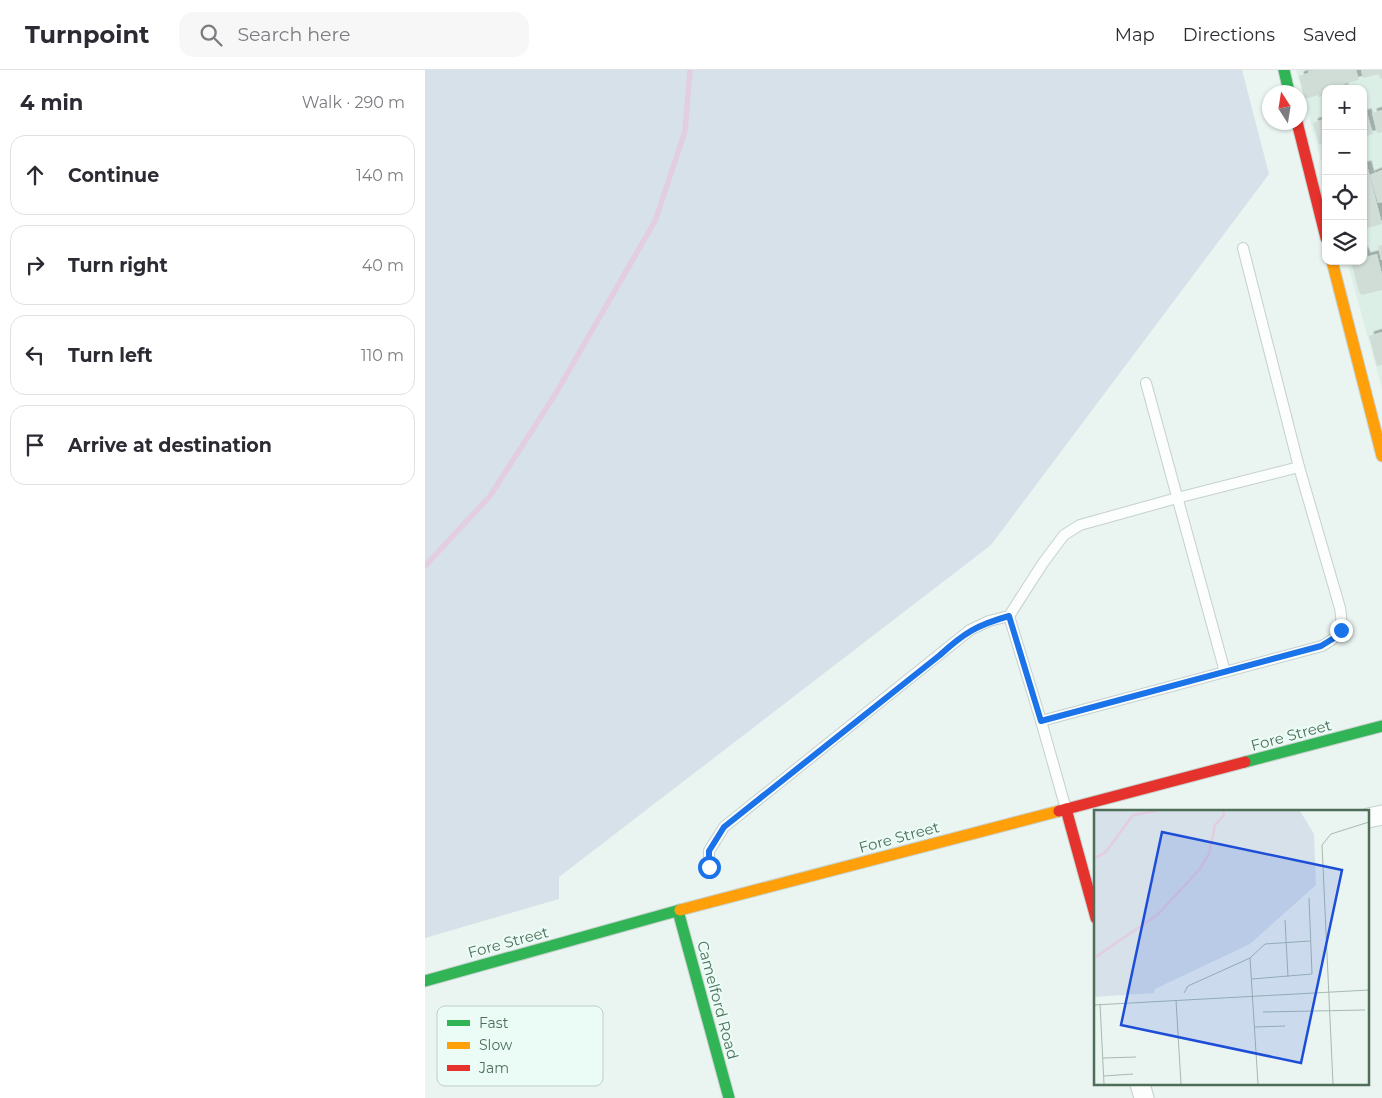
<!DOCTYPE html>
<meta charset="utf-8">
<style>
body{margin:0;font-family:Montserrat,sans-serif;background:#f7f7f7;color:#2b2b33}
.controls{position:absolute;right:15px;top:15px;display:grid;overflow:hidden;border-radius:10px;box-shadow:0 1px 4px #0004}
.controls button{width:45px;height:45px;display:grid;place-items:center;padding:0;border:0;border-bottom:1px solid #e1e1e2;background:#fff;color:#2b2b33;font:25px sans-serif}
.compass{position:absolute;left:837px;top:15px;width:45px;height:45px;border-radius:50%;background:#fff;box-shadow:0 1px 4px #0004;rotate:348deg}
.stop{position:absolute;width:15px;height:15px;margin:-11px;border:4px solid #1a73e8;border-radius:50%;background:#fff}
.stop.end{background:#1a73e8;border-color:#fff;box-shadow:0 1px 5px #0008}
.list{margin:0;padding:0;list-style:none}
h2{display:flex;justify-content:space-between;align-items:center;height:65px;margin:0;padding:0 20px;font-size:21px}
h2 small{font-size:16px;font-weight:400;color:#7c7c81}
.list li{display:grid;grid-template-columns:32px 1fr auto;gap:15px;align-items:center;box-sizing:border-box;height:80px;margin:0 10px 10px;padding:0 10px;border:1px solid #e1e1e2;border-radius:15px}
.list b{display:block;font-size:19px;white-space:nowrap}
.list em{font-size:16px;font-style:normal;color:#7c7c81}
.icon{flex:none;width:28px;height:28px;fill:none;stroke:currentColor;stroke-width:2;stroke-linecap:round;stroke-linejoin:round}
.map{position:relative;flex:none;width:957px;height:1028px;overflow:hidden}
header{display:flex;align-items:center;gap:30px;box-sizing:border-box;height:70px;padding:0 25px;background:#fff;border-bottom:1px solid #e1e1e2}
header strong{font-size:24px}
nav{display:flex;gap:28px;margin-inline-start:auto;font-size:18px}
.search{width:350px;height:45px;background:#f7f7f7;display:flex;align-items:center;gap:12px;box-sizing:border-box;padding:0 18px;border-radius:15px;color:#7c7c81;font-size:19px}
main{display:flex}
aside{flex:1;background:#fff}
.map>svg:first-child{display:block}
</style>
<header>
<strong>Turnpoint</strong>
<div class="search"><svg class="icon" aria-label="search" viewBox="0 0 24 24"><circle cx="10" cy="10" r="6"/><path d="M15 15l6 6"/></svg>Search here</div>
<nav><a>Map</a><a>Directions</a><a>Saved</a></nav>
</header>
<main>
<aside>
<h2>4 min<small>Walk · 290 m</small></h2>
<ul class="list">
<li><svg class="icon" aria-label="ahead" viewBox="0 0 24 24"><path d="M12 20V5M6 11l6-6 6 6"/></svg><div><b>Continue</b></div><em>140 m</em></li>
<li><svg class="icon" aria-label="right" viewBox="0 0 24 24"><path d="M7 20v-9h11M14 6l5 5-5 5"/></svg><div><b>Turn right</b></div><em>40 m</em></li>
<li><svg class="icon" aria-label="left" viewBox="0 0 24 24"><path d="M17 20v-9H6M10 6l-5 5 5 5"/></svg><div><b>Turn left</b></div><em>110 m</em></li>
<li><svg class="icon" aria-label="arrive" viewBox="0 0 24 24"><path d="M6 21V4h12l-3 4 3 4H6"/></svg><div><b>Arrive at destination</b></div></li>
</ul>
</aside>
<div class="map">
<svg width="957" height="1028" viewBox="0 0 957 1028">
<defs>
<filter id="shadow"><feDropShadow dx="4.5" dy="-4.5" stdDeviation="0" flood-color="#0004"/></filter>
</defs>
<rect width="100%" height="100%" fill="#eaf4f1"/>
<!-- residential -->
<polygon fill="#dbefe7" points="871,0 957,0 957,319 922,191 938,191 938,19 901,19 901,108"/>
<!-- green -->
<polygon fill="#d6e1ea" points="0,0 817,0 844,104 566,475 134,807 134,829 0,868"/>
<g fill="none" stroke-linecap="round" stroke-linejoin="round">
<!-- stream -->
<polyline stroke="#e3cde1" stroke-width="5.5" points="0,496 65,426 131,323 230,151 260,61 265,0"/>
</g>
<!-- building -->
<g fill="#d0ddd6" filter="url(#shadow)">
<polygon points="889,0 931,0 934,10 918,14 919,18 918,19 901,19 901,25 894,27 894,25 880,29 874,6 883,3 883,1"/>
<polygon points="936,0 957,0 957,8 955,9 954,4 938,8"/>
<polygon points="957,40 957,62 952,63 947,43"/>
<polygon points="942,43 948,64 938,67 938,44"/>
<polygon points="901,48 901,73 894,75 888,53"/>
<polygon points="942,95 957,154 938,159 938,96"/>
<polygon points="957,100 957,132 953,133 945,105"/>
<polygon points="957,175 957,190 956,190 953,176"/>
<polygon points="938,180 941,187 952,184 957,205 957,220 936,225 935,222 934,222 926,191 938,191"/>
<polygon points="957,262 957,295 952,296 944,266"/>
</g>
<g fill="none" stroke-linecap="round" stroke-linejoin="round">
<defs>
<g id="lane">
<polyline points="721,313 800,602"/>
<polyline points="584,546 616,651 641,739"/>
<path d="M616,651L897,576C916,565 919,561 915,538L874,397L818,178"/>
<polyline points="284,797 284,781 299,757 545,560 564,551 584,546 618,493 639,465 655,455 752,428 874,397"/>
</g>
<g id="street">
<polyline points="943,748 957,745"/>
<polyline points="715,1014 719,1028"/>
</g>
<g id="fast">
<polyline points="859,0 864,22"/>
<polyline points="820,692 957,656"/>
<polyline points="253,841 304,1028"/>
<polyline points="0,911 255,840"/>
</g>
<g id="slow">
<polyline points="907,191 957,386"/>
<polyline points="255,840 634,741"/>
</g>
<g id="jam">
<polyline points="872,52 901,168"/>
<polyline points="641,739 671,848"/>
<polyline points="634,741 820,692"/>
</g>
</defs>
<!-- lane casing -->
<use href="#lane" stroke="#c5d1cc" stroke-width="12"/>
<!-- street casing -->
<use href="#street" stroke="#c5d1cc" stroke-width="21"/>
<!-- fast casing -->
<use href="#fast" stroke="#c7d2cd" stroke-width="13"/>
<!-- slow casing -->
<use href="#slow" stroke="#c7d2cd" stroke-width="13"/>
<!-- jam casing -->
<use href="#jam" stroke="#c7d2cd" stroke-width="13"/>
<!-- lane -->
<use href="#lane" stroke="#fcfdfd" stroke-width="10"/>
<!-- street -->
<use href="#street" stroke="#fcfdfd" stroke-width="19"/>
<!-- fast -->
<use href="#fast" stroke="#30b455" stroke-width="11"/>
<!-- slow -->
<use href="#slow" stroke="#ff9f0a" stroke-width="11"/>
<!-- jam -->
<use href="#jam" stroke="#e5322d" stroke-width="11"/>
</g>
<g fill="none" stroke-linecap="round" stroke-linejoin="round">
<!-- route -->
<path stroke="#1a73e8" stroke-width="6" d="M284,797V781L299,757L515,585C539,563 552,555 584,546L616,651L896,576L909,568L916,560"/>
</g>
<g text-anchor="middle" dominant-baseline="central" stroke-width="4.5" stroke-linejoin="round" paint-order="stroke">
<!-- street labels -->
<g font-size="15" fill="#4e6e5a" stroke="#ebfcf6">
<text transform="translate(866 665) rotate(-15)">Fore Street</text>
<text transform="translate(474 767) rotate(-15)">Fore Street</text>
<text transform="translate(83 872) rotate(-15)">Fore Street</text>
<text transform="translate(293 930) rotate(75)">Camelford Road</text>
</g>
</g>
<!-- overview -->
<g transform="translate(669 740)">
<rect width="275" height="275" fill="#eaf4f1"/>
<path d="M0,1H206L220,24L222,75L156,134L61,179L60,183L0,187Z" fill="#d6e1ea"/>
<path fill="none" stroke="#e3cde1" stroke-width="2.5" d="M0,48L11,43L39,5L62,1M0,148L63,105L105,60L115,44L121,15L130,5L129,1"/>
<path fill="none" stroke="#a7bab0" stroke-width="1" d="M191,110L194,167M156,148L164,274M158,169L218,164L215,88M90,183L94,176L156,148L171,134L216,131M82,190L87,274M6,194L10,274M0,195L275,180M169,202L271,200M161,217L191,216M9,248L42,247M10,266L39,264M239,274L228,35L237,24L275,12"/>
<path fill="#1d4ed8" fill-opacity="0.15" stroke="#1d4ed8" stroke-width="2.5" d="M68,22L248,60L207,253L27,215Z"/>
<rect width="275" height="275" fill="none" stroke="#4e6e5a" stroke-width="2.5"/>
</g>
<!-- legend -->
<rect x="12" y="936" width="166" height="80" rx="8" fill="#ebfcf6" stroke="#bcd1c7" stroke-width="1"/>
<rect x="22" y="950" width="23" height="6" fill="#30b455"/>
<rect x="22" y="972" width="23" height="7" fill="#ff9f0a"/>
<rect x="22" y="995" width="23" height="6" fill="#e5322d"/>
<g font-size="14" fill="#4e6e5a">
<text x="54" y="958">Fast</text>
<text x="54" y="980">Slow</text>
<text x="54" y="1003">Jam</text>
</g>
</svg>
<div class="controls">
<button>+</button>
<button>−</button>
<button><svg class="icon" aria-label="locate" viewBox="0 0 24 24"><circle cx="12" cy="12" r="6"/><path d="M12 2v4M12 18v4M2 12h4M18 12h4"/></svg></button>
<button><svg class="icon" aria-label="layers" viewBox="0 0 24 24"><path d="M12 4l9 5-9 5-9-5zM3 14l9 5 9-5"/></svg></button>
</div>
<svg class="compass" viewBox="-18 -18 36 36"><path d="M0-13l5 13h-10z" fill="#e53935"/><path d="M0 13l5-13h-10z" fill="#7c7c81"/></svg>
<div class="stop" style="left:284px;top:797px"></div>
<div class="stop end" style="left:916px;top:560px"></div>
</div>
</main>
